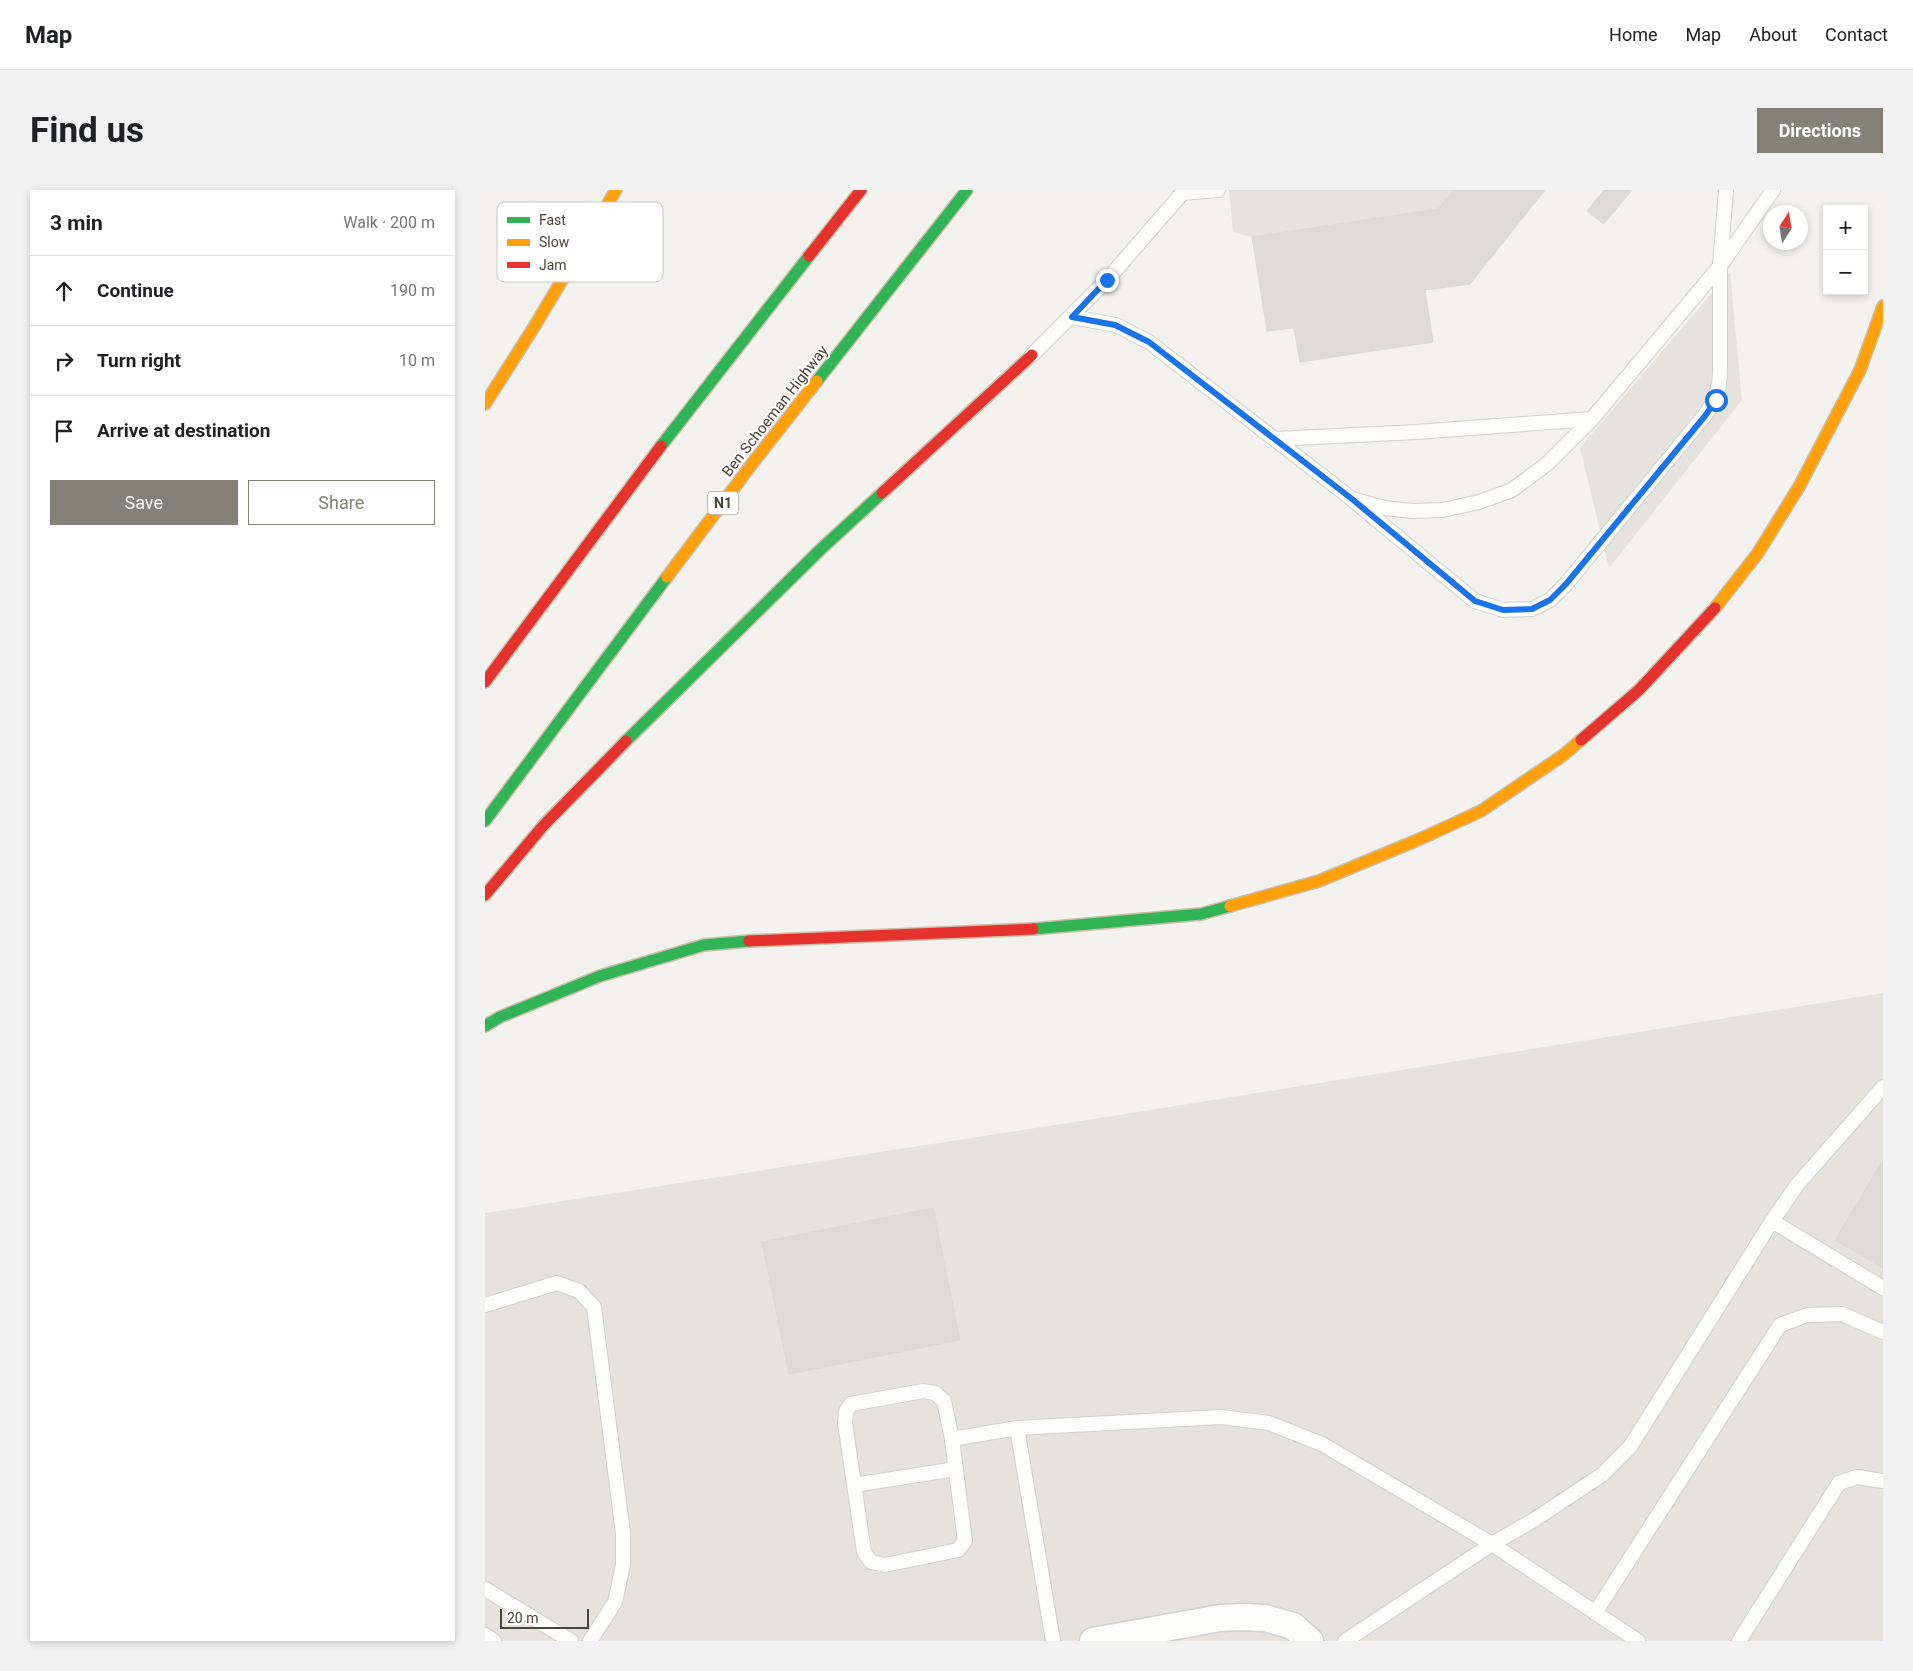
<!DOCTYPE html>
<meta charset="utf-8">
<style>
body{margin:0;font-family:Roboto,sans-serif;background:#f2f2f2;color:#202124}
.controls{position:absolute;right:15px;top:15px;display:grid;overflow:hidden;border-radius:0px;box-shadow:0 2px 8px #0003}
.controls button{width:45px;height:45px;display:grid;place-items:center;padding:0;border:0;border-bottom:1px solid #e0e0e0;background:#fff;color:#202124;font:25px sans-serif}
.compass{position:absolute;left:1278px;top:15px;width:45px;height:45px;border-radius:50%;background:#fff;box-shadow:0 2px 8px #0003;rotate:12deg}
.scale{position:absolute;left:15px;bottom:12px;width:89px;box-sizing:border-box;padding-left:5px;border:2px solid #4b4439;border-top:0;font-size:14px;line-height:18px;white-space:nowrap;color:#4b4439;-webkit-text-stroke:4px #fff;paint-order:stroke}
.stop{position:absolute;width:15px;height:15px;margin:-11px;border:4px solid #1a73e8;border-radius:50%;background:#fff}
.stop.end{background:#1a73e8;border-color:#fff;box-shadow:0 1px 5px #0008}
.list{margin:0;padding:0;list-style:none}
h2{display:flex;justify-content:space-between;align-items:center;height:65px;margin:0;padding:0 20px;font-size:21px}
h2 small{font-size:16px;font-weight:400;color:#757577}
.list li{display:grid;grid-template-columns:32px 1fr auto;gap:15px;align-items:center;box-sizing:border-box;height:70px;padding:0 20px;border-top:1px solid #e0e0e0}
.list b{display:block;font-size:19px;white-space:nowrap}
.list em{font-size:16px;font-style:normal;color:#757577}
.actions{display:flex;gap:10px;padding:15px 20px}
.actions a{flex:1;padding:11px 0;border:1px solid #868178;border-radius:0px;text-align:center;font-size:18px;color:#868178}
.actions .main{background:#868178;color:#fff}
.icon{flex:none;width:28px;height:28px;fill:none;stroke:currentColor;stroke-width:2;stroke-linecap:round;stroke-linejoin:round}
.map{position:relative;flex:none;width:1398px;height:1451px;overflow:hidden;border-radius:0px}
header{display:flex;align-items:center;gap:30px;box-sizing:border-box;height:70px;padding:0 25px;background:#fff;border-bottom:1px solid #e0e0e0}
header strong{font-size:24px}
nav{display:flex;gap:28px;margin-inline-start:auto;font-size:18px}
.intro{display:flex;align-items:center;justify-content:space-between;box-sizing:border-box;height:120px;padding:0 30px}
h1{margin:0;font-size:35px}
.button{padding:12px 22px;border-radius:0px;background:#868178;color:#fff;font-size:18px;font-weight:700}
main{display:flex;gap:30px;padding:0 30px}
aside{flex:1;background:#fff;border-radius:0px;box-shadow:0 2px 8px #0003}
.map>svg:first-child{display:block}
</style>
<header>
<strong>Map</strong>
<nav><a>Home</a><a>Map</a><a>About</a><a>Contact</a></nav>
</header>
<div class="intro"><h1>Find us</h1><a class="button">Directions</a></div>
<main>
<aside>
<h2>3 min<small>Walk · 200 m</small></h2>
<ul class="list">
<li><svg class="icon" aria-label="ahead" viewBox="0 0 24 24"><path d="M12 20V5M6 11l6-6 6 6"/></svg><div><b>Continue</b></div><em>190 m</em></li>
<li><svg class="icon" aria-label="right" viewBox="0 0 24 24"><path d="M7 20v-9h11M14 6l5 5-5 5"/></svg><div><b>Turn right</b></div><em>10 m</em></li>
<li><svg class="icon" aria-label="arrive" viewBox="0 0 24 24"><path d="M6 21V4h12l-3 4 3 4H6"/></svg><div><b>Arrive at destination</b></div></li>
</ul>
<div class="actions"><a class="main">Save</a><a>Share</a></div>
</aside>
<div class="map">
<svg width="1398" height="1451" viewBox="0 0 1398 1451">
<rect width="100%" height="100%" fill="#f4f2ee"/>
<!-- industrial -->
<polygon fill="#e6e2de" points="1398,803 1398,1451 0,1451 0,1023 628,926"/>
<!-- parking -->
<g fill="#e6e3df">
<polygon points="744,0 968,0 953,19 767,47 748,42"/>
<polygon points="1245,82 1257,210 1124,378 1095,258"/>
</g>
<!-- building -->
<g fill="#dedbd6" stroke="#dcd9d4">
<polygon points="968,0 1060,0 985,94 940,100 948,152 815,172 809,138 782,141 767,47 953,19"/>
<polygon points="1119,0 1147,0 1119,34 1102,21"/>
<polygon points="1398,970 1398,1078 1350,1050"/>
<polygon points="448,1018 475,1150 304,1184 277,1052"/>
</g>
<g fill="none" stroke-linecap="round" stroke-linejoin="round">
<defs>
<g id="lane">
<polyline points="697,3 733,0"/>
<polyline points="587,127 631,135 664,152 867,309 899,318 928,321 958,320 994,312 1027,300 1062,274 1107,229 1235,76 1288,0"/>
<polyline points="547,165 622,90 700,0"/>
<polyline points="790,249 931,242 1107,229"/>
<path d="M869,311L990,411L1018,420L1047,419L1065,410L1081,394L1220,225C1230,211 1234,201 1235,183V76L1241,0"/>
<polyline points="1287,1031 1312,995 1398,897"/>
<polyline points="0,1115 72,1093 94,1101 109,1117 138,1343 138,1375 130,1412 105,1451"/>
<polyline points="532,1238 568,1451"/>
<polyline points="467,1249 480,1351 473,1360 400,1375 386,1372 379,1362 360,1233 361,1221 366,1214 438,1201 450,1203 459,1211 467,1249 532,1238 736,1227 784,1233 837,1254 1007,1354 1153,1451"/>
<polyline points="369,1295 471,1279"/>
<polyline points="0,1399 86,1451"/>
<polyline points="1110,1423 1295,1135 1322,1125 1357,1124 1398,1142"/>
<polyline points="0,1445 9,1451"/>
<polyline points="860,1451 1007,1354 1049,1330 1118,1284 1145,1257 1287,1031 1398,1098"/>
<polyline points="1254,1451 1354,1293 1372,1287 1398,1291"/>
</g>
<polyline id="street" points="608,1451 735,1428 758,1427 780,1428 808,1436 825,1451"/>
<g id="fast">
<polyline points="332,191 482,0"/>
<polyline points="176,256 324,66"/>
<polyline points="141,551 336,359 397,303"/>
<polyline points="0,631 182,387"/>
<polyline points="548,739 716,724 745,716"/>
<polyline points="0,836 15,827 115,786 219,755 264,751"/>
</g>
<g id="slow">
<polyline points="0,214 49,137 131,0"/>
<polyline points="182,387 270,270 332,191"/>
<polyline points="1230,418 1273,363 1315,295 1375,180 1398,116"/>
<polyline points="745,716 834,691 935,649 996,621 1077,566 1096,550"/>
</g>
<g id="jam">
<polyline points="324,66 376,0"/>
<polyline points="397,303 547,165"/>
<polyline points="0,492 176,256"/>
<polyline points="1096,550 1154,500 1230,418"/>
<polyline points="0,705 58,636 141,551"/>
<polyline points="264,751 548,739"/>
</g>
</defs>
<!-- lane casing -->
<use href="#lane" stroke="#d2d0cb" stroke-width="16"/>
<!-- street casing -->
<use href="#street" stroke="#d2d0cb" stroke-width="29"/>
<!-- fast casing -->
<use href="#fast" stroke="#ccbfa9" stroke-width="14"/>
<!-- slow casing -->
<use href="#slow" stroke="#ccbfa9" stroke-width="14"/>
<!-- jam casing -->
<use href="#jam" stroke="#ccbfa9" stroke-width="14"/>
<!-- lane -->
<use href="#lane" stroke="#fdfdfc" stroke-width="14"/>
<!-- street -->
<use href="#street" stroke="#fdfdfc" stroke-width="26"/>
<!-- fast -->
<use href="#fast" stroke="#30b455" stroke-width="11"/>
<!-- slow -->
<use href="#slow" stroke="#ff9f0a" stroke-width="11"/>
<!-- jam -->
<use href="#jam" stroke="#e5322d" stroke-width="11"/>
</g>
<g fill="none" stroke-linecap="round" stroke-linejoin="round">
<!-- route -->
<polyline stroke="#1a73e8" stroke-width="6" points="622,90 587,127 630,135 664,152 867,309 990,411 1018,420 1047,419 1065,410 1081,394 1220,226 1231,210"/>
</g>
<g text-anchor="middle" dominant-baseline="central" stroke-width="4" stroke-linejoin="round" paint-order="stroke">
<!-- shield labels -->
<rect fill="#fff" stroke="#817c74" stroke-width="1" x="223" y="301.5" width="30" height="23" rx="4"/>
<g font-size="14" font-weight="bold" fill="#4b4439">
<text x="238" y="313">N1</text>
</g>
<!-- street labels -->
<g font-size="15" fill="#4b4439" stroke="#fff">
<text transform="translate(290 221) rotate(-52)">Ben Schoeman Highway</text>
</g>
</g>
<!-- legend -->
<rect x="12" y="12" width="166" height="80" rx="8" fill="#fff" stroke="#c9c7c4" stroke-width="1"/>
<rect x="22" y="27" width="23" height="6" fill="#30b455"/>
<rect x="22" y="49" width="23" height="7" fill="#ff9f0a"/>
<rect x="22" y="72" width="23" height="6" fill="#e5322d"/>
<g font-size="14" fill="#4b4439">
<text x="54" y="35">Fast</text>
<text x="54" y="57">Slow</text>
<text x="54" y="80">Jam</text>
</g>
</svg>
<div class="controls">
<button>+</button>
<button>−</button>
</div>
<svg class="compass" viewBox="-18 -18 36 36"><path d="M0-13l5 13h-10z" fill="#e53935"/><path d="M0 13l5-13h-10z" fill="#757577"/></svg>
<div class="scale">20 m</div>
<div class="stop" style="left:1231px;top:210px"></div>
<div class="stop end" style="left:622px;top:90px"></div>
</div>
</main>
